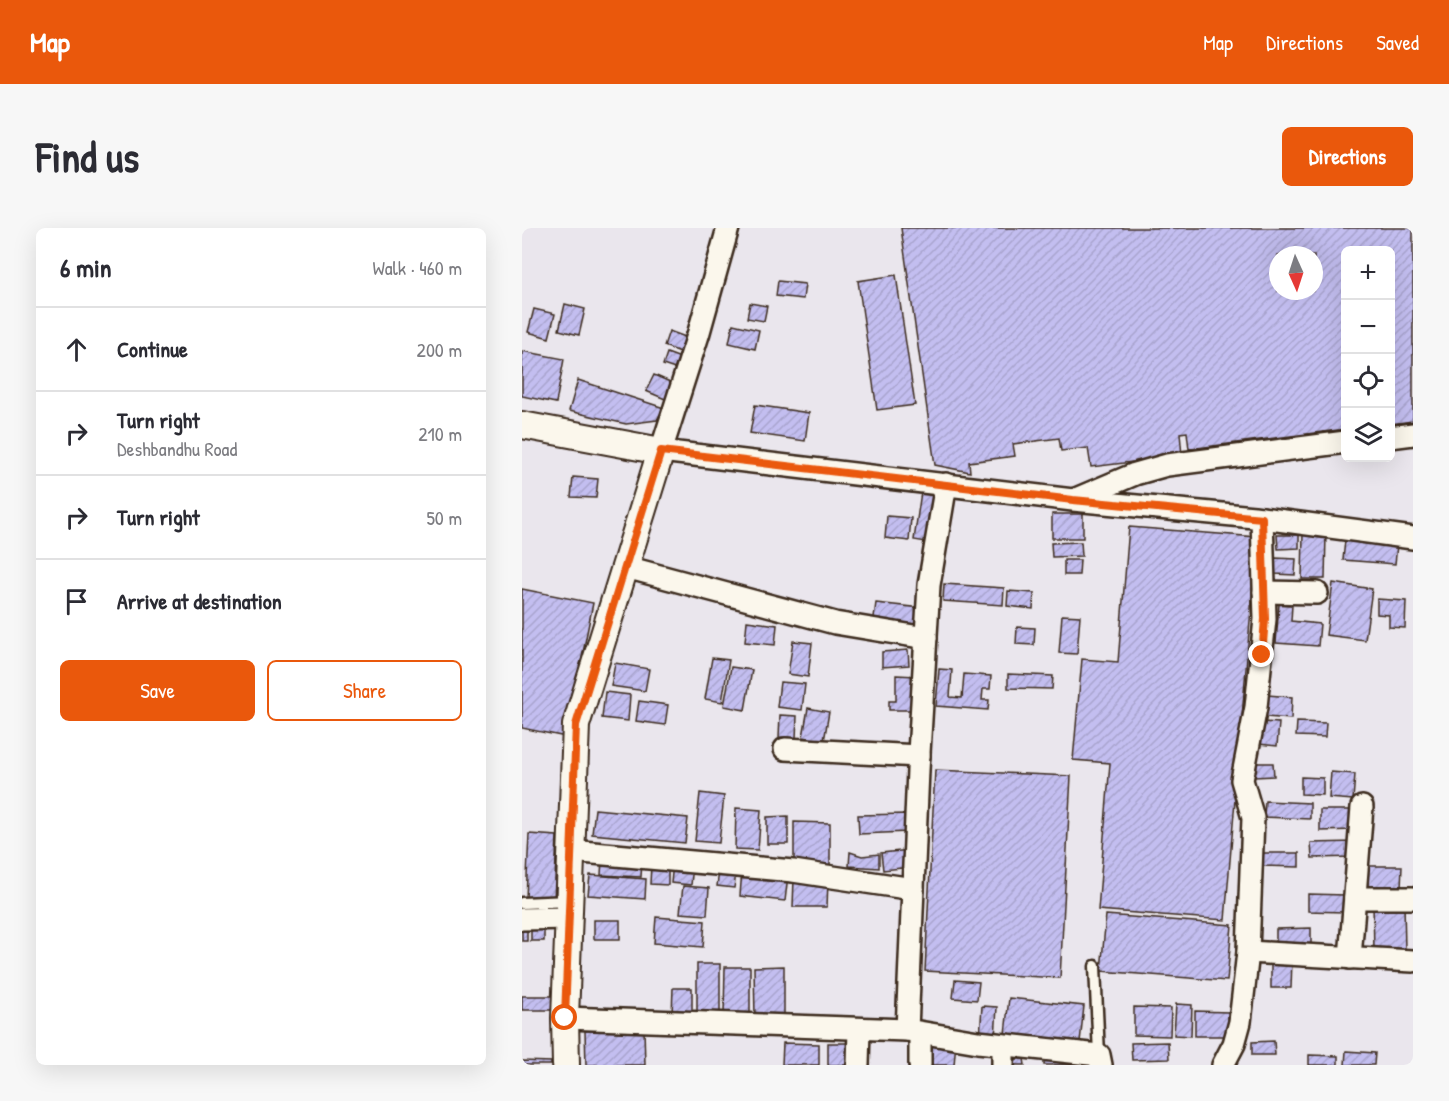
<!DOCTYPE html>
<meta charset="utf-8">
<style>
body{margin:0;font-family:"Patrick Hand",sans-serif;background:#f7f7f7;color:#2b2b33}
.controls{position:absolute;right:18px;top:18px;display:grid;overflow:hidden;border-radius:9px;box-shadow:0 6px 24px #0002}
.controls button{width:54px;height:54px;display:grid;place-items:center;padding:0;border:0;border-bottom:2px solid #e1e1e2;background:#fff;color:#2b2b33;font:30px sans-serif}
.compass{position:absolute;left:747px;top:18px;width:54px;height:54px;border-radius:50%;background:#fff;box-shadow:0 6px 24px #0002;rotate:177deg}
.stop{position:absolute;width:18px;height:18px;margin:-14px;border:4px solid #ea580c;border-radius:50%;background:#fff}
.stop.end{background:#ea580c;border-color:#fff;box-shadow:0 2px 6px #0008}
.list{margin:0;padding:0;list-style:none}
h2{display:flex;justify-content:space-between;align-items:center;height:78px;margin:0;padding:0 24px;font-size:26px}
h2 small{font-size:20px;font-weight:400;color:#7c7c81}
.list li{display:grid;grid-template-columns:39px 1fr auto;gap:18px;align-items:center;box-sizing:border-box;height:84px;padding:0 24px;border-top:2px solid #e1e1e2}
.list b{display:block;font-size:22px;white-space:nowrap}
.list p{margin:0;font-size:20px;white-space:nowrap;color:#7c7c81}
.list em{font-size:20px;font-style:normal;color:#7c7c81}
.actions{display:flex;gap:12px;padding:18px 24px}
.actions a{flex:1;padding:14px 0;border:2px solid #ea580c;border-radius:9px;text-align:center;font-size:21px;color:#ea580c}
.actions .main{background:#ea580c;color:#fff}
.icon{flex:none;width:33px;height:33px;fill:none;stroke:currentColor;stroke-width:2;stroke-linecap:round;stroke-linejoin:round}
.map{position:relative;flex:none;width:891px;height:837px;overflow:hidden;border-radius:9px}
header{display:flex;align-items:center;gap:36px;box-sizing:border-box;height:84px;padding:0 30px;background:#ea580c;color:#fff}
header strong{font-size:28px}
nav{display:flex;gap:33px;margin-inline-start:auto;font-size:21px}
.intro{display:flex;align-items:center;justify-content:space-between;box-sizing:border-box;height:144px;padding:0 36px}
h1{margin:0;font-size:42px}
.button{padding:15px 27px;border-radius:9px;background:#ea580c;color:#fff;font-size:21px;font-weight:700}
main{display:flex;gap:36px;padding:0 36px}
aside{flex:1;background:#fff;border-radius:9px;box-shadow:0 6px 24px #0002}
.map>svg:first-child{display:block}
</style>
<header>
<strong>Map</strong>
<nav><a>Map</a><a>Directions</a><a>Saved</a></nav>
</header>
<div class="intro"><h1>Find us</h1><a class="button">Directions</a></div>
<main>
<aside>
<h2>6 min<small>Walk · 460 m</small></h2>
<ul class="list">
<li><svg class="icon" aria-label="ahead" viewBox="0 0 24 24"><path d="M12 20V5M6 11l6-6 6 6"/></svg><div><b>Continue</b></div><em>200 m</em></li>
<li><svg class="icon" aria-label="right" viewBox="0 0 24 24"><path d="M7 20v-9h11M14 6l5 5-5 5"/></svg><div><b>Turn right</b><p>Deshbandhu Road</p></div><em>210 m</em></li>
<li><svg class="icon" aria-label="right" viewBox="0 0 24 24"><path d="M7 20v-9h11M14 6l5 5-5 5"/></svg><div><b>Turn right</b></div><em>50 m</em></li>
<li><svg class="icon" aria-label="arrive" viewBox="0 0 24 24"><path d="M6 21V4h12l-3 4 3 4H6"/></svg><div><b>Arrive at destination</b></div></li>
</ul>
<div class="actions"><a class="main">Save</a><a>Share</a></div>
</aside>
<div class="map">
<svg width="891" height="837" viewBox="0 0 891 837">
<defs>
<pattern id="building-hatch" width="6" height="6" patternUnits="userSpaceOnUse" patternTransform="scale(1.5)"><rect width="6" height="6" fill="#c3bef0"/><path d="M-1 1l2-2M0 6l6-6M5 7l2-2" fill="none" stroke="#a8a3cd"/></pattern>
</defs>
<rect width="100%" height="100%" fill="#eae6ed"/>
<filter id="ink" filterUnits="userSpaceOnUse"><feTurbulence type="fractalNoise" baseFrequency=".0167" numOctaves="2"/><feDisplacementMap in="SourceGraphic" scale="12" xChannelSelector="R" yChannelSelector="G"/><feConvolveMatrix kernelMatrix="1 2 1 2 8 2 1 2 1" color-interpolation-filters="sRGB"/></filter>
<g filter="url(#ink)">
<!-- building -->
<g fill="url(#building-hatch)" stroke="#3b2a1e" stroke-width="1.5" fill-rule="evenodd">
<path d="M379,0H891V193L868,196V22H824V201L667,221L665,204L658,205L660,228L569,239L566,220L539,223L537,210L491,216L493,228L447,234L448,244L413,237ZM756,27H792V63H756Z"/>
<polygon points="374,47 393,177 355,182 336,53"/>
<polygon points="256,53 283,56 281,71 254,68"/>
<polygon points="228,75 245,78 242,93 225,90"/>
<polygon points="43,76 63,81 57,107 37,102"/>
<polygon points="12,81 33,86 27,110 6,104"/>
<polygon points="211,96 237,102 233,121 207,115"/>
<polygon points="147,103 169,111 164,126 142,118"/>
<polygon points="0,123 42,131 34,175 0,168"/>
<polygon points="145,125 161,131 156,142 141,137"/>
<polygon points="132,147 155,157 148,173 124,163"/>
<polygon points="56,152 142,180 135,192 104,196 47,183"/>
<polygon points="233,177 287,185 283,213 228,205"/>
<polygon points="51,249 76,251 74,270 49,269"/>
<polygon points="399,264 417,267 410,315 392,312"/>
<rect x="530" y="286" width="31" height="24"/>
<polygon points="365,288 389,290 387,313 363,310"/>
<polygon points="607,299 735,309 703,692 576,682 588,535 551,532 560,431 596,434"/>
<polygon points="781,305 804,305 803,351 780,351"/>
<polygon points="755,307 777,307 777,320 756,321"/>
<polygon points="823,312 875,317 873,336 821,332"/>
<polygon points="559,314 560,328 530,329 529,315"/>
<polygon points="753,330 774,331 773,347 753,346"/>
<polygon points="542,332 558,332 557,347 542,347"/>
<polygon points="811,355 850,361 843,412 804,407"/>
<polygon points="422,356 482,360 481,377 421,373"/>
<polygon points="0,361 71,375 44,509 0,500"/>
<polygon points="486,363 512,365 511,381 485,378"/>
<polygon points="855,371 884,373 883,400 867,399 867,387 855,386"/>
<polygon points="354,375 399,380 397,401 351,396"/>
<polygon points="757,376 770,377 769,393 798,396 796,418 754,415"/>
<polygon points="540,387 558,388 555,426 537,425"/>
<polygon points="225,393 255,397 253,417 223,414"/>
<polygon points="495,399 513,400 512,417 494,416"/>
<polygon points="271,413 290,415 286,449 266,446"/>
<polygon points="386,422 387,437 360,439 360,424"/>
<polygon points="190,430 207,432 200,474 183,471"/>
<polygon points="93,435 127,441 123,463 89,458"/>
<polygon points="209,439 230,442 223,482 202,478"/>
<polygon points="417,441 430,442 428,469 440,470 442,446 469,448 468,461 461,461 460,472 467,472 466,482 414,478"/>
<polygon points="486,446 531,448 530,461 486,460"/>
<polygon points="374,447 394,448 393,482 367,482 367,473 374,473"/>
<polygon points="258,454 283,456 280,482 255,479"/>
<polygon points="83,464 108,467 106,493 80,490"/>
<polygon points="745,467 770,469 769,491 744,489"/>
<polygon points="117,473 146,477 143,497 114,493"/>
<polygon points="286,480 307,484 302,513 281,509"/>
<polygon points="258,487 275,488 274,510 257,509"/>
<polygon points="739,494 757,495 755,518 737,516"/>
<polygon points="775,494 804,495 803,509 774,508"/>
<polygon points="731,535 751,535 752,548 732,549"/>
<polygon points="413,542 549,548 538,750 403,743"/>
<polygon points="809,544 833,546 831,572 807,570"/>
<polygon points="779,549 801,550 801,567 779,566"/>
<polygon points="178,565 202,568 197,615 173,613"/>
<polygon points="743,573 788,575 788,591 742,589"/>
<polygon points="214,580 239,582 236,622 213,621"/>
<polygon points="73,581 166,590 163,615 70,606"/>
<polygon points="798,582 832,582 832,602 798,603"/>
<polygon points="386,586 386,604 337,606 336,587"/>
<polygon points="266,588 266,616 245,616 245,589"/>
<polygon points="272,594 308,595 308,637 272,637"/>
<polygon points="7,606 35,608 32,672 4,670"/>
<polygon points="833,614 833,629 790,630 789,615"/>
<polygon points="388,622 389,639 361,642 359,625"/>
<polygon points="328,624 340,628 357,626 357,640 327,638"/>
<polygon points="739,625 777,625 777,639 739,638"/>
<polygon points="80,630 120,632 119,649 79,647"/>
<polygon points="151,635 171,637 169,657 149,655"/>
<polygon points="129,637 146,638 146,657 128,656"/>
<polygon points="842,638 880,638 879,660 842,660"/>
<polygon points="220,642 266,647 263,673 218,668"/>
<polygon points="197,643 214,645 212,660 195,658"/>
<polygon points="68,647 124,651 123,671 66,667"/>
<polygon points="272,651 306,652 305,679 271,679"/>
<polygon points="161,658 187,660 185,687 158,685"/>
<polygon points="786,666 823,667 822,684 786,683"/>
<polygon points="882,675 883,723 852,723 851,676"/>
<polygon points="584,687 710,697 705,753 579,743"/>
<polygon points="134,689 183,693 181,719 132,715"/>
<rect x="9" y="692" width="13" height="21"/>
<rect x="72" y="692" width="26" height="19"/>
<rect x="0" y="694" width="5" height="19"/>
<polygon points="789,700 789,717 754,717 754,701"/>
<polygon points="749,732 770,732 769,760 749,760"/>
<rect x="175" y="736" width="23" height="52"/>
<polygon points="262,738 262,788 233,789 232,739"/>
<polygon points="203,739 228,739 228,787 202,787"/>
<polygon points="433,752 457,754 455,772 431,770"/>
<polygon points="151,760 170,760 170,788 150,787"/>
<rect x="0" y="768" width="33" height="14"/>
<polygon points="487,770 562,778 558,814 483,806"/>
<polygon points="654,776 670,777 669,808 652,807"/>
<polygon points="460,778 475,779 473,810 458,809"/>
<polygon points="612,779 649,780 648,808 612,807"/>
<polygon points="673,783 706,784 706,808 673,808"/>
<polygon points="122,801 123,837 64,837 63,803"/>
<polygon points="406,811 434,813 432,837 404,837"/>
<polygon points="752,813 753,827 730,827 730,814"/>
<polygon points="646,814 647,831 610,832 609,815"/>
<polygon points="261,815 297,816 297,837 260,837"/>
<rect x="306" y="815" width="23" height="22"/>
<polygon points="824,823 853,825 852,837 823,837"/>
<polygon points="787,827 816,828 816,837 787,837"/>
<polygon points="494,831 502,831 503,837 493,837"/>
<rect x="522" y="832" width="43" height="5"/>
<polygon points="0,833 29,834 29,837 0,837"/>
</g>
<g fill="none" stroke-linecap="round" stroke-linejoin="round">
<defs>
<g id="service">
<polyline points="0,675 47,673"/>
<polyline points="573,738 577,827"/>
</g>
<g id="minor">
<polyline points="206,0 177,104 139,223 551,272 732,289 891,310"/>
<polyline points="868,209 891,206"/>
<polyline points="554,271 613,246 645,237 824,214"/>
<polyline points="104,339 313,395 404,410"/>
<polyline points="742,364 795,365"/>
<polyline points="263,521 397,528"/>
<polyline points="49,623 271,643 391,661"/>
<polyline points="833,670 891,670"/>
<polyline points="0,691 46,690"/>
<polyline points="726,724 891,733"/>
<polyline points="828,730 840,579"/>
<polyline points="43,790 385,802 456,814 577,827 579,837"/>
<polyline points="385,802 396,542 407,357 424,256"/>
<polyline points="336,837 337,801"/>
<polyline points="398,837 398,805"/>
<polyline points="481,837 481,817"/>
<polyline points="701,837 712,816 718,794 726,724 731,590 720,552 734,479 743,391 740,290"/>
</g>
<polyline id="tertiary" points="0,197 139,223 54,497 43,790 44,837"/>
</defs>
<!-- service casing -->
<use href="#service" stroke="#3b2a1e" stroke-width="15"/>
<!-- minor casing -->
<use href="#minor" stroke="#3b2a1e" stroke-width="26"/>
<!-- tertiary casing -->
<use href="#tertiary" stroke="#3b2a1e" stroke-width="30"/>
<!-- service -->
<use href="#service" stroke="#fbf7ec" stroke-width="10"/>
<!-- minor -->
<use href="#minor" stroke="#fbf7ec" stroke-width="21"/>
<!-- tertiary -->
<use href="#tertiary" stroke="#fbf7ec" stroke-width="26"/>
</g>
</g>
<g fill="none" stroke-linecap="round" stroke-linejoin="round" filter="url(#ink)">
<!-- route -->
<polyline stroke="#ea580c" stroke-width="8" points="43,790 54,497 139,223 551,272 740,290 743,391 740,427"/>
</g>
</svg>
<div class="controls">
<button>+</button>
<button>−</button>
<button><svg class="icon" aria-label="locate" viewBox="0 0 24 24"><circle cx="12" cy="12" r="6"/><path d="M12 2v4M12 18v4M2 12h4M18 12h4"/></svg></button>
<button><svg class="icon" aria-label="layers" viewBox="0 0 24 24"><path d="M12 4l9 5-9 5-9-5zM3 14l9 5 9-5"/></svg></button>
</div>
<svg class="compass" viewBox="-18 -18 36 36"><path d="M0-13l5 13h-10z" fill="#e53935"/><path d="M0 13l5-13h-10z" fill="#7c7c81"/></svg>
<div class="stop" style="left:43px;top:790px"></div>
<div class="stop end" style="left:740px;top:427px"></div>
</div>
</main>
